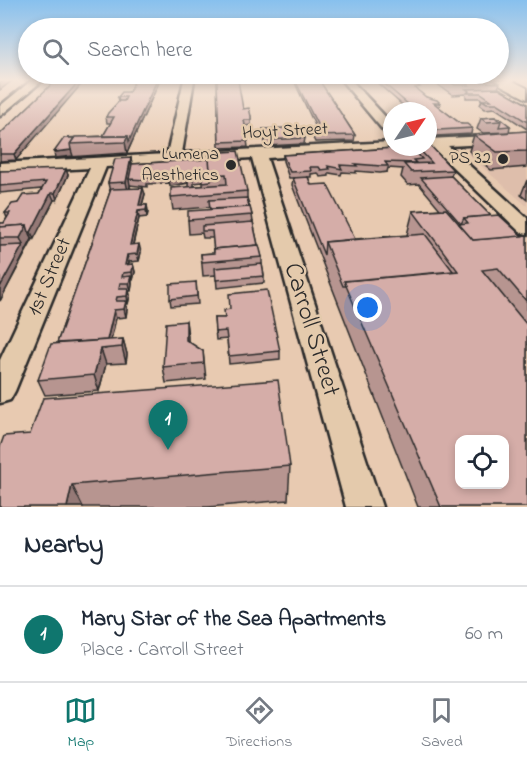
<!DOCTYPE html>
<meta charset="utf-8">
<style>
body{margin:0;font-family:"Indie Flower",sans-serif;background:#f2f2f3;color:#1f2937}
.controls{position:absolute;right:18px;bottom:18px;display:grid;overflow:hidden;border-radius:12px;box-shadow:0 3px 9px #0003}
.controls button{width:54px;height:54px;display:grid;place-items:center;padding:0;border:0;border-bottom:2px solid #e0e1e3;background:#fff;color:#1f2937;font:30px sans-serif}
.compass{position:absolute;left:383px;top:102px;width:54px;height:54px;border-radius:50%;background:#fff;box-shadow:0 3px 9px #0003;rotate:55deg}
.you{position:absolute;left:368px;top:308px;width:21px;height:21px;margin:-15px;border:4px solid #fff;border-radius:50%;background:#1a73e8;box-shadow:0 0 0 9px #1a73e833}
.badge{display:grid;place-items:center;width:39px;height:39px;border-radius:50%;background:#0f766e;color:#fff;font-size:20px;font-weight:700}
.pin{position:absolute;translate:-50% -50px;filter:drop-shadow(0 2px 3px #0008)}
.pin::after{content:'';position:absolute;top:32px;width:21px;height:18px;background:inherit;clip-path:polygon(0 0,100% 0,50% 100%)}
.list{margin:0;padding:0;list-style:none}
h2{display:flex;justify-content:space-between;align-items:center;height:78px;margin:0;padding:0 24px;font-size:26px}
h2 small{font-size:20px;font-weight:400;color:#747a83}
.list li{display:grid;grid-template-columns:39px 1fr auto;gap:18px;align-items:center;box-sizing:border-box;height:96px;padding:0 24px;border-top:2px solid #e0e1e3}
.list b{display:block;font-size:22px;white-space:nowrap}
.list p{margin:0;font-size:20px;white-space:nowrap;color:#747a83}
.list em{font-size:20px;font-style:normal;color:#747a83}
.icon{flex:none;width:33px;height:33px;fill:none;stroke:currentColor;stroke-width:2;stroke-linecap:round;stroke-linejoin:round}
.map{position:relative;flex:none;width:527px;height:507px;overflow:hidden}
.search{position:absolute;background:#fff;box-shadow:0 3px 9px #0003;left:18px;right:18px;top:18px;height:66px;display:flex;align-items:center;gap:15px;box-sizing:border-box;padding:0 21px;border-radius:33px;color:#747a83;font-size:22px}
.sheet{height:174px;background:#fff}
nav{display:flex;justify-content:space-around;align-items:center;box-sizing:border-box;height:84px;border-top:2px solid #e0e1e3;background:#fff;font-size:16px;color:#747a83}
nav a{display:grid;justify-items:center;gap:3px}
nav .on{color:#0f766e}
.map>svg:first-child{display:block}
</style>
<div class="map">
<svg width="527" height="507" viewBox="0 0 527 507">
<rect width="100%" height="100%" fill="#e8cab1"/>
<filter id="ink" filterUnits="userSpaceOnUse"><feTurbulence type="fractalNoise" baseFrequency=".0167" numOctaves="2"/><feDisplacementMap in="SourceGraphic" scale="12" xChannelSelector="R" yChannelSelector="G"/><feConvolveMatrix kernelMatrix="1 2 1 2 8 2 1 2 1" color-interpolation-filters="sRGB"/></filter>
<g filter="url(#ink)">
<!-- built -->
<polygon fill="#debeab" points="527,147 527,206 464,151"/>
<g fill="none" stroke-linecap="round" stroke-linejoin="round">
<defs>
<g id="street">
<polygon points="32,80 43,80 0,116 0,106"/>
<polygon points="184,80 194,80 182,153 392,142 392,147 399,147 392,150 267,158 382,507 346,507 252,158 106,167 15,391 10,400 0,403 0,360 90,168 0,173 0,163 167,154"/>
<polygon points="341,80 351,80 392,124 392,136 387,135"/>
<polygon points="527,134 527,142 448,146 527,218 527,234 520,232 432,147 428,147 429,139"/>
</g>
<polygon id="secondary" points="492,80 511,80 527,88 527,99"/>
</defs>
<!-- street casing -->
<use href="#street" stroke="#2b2b2b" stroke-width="5"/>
<!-- secondary casing -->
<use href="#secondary" stroke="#2b2b2b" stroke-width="4"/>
<!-- street -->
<use href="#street" fill="#e4caac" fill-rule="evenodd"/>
<!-- secondary -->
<use href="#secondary" fill="#e4caac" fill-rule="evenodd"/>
</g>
<!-- wall -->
<g fill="#b79590" stroke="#2b2b2b" stroke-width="1.5" fill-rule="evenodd">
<polygon points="56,80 16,160 0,161 0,134"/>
<polygon points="135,80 160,80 127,153 55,158 64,138 103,136 111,123 107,123 106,117 119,101 118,97 129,92"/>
<polygon points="217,80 251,116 251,125 245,126 248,147 219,148"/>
<polygon points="286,80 319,80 355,135 354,141 315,142 313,138 313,132 318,132 294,81"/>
<polygon points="374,80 406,80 406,81 426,97 440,103 439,107 461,124 472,128 471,134 436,136 428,128 428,111 409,111"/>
<polygon points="431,80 493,80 500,83 498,88 527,104 527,129 495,108 485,109 480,105 482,100 480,98 466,98 466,96 465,94 453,95"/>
<polygon points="495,117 510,126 509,132 483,133 477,129 481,118"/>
<polygon points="263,129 286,133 305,138 304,144 266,146 263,135"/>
<polygon points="527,131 527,167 491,170 469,151 474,135"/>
<path d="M411,147H428L453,170L451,176L491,216L522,236L527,235V507H418L292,185L293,178H289L283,161V155ZM388,168L403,169L401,177L408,185L419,184L440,209L413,211L407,235L355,239L311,185L308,177H311V174L318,173L320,177L329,176V173L341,175L342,172L356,173V171L380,173L387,172Z"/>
<path d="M131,158L132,164L209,159L247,191V198L252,215L253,222L258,245L262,257V264L264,276V283L217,288L216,275L203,276L201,254L214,253L213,238H203L202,233L189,234L188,220L210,209V207L173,210L171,197L188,187V183L170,186V183L147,184V187L130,185V188L145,194L142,205H147L148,212L147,217L139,218L133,245L141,252L139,261L129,262L128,265L133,264L135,272L133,280H132V284L131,291H129L130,295L128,304H126L127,309L126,317L116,318L111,340L123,339L127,354L126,363L106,364L99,391L45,395L38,380L57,343L110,192L108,183ZM203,182V186H194V183Z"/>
<polygon points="0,171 68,175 57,200 54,200 0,301 0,223 4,223 7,218 5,213 18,203 39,194 42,189 0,193"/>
<polygon points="527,180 527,200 521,195"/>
<polygon points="196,282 198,304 171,306 170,299"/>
<polygon points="214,318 225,318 280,351 280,359 229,364 227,339 216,340"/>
<polygon points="186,321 188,342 203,351 206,379 166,383 163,367"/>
<polygon points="0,447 290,466 288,500 208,507 0,507"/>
</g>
<!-- shaded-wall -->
<g fill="#957976" stroke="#2b2b2b" stroke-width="1.5">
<polygon points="5,80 13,80 0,90 0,83"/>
<polygon points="80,80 85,80 16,160 14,154"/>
<polygon points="157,80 160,80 127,153 125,142"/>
<polygon points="71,150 73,156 55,158 54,152"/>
<polygon points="131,158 133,170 129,179 130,185 129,195 126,182"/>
<polygon points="66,169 68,175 57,200 55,193"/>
<polygon points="188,177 188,183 170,186 169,180"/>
<polygon points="143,188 145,194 140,212 139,205"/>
<polygon points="51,193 54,200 34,239 31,232"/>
<polygon points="147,205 148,212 147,217 146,210"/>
<polygon points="138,211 139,218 131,252 130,245"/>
<polygon points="27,225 32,239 0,301 0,287 23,245 20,238"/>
<polygon points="139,244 141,252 139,261 137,254"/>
<polygon points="127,255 129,262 127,272 125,265"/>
<polygon points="133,264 135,272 133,280 132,272"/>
<polygon points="131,276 132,284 131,291 129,283"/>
<polygon points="128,288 130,295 128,304 127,296"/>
<polygon points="126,301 127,309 126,317 124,309"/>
<polygon points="114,310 116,318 109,348 105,349"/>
<polygon points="186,321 188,336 188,356 186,340"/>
<polygon points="123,339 127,354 126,363 122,347"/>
<polygon points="101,349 106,364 99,391 94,375"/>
<polygon points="72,485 83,507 67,507"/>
</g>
<!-- building -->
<g fill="#d5ada8" stroke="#2b2b2b" stroke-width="1.5" fill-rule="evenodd">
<polygon points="56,80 80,80 14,154 0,154 0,134"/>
<polygon points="135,80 157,80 129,141 128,136 103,136 114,117 106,117 108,113 119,101 124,101 126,97 118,97 122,92 129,92"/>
<polygon points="217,80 238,80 243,109 249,108 251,116 251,120 244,120 248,141 219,142"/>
<polygon points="295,80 319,80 355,135 315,136 313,132 321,132"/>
<polygon points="380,80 405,80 409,83 415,83 420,87 415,88 426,97 437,100 440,103 434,103 461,124 467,124 472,128 438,130 428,122 428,111 416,111"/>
<polygon points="446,80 493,80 500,83 467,81 465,82 469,85 455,85"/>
<polygon points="499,88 527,104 527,122 497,103 487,103 482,100 491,100 481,93 467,93 469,91 466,89"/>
<polygon points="495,117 501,121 486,122 481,118"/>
<polygon points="500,118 510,126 499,127 501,121 497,119"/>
<polygon points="284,128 286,133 302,133 305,138 266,140 263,129"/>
<polygon points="527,131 527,151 497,152 474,135"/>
<polygon points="128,136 125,142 70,144 75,137"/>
<polygon points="64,138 74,138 70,144 71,150 54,152"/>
<polygon points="428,143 453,170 411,172 404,164 432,163 417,147 428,147"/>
<polygon points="411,147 422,159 413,160 416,163 385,162 388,166 381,166 355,164 357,166 340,165 342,169 328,166 330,169 321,170 319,167 310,167 311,171 290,172 283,155"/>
<polygon points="238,151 247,191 171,197 171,188 227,184 226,174 210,175 208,153"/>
<polygon points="131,158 126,182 108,183 115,159"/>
<polygon points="209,159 211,181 203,182 203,176 193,176 193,180 188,180 188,177 169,180 169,176 146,178 146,180 129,179 132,164"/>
<polygon points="66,169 55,193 51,193 31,232 29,232 27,225 0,227 0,223 4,223 10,213 5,213 12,204 18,203 23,195 39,194 46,182 0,186 0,171"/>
<polygon points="451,176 491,216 464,218 461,224 421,178"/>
<polygon points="308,177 311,185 327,184 355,239 325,242 324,255 293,178"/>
<polygon points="143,188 139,205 147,205 146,210 138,211 130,245 139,244 137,254 127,255 125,265 133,264 132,272 123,273 122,277 131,276 129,283 120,283 119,288 128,288 127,296 117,297 116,301 126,301 124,309 114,310 107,340 57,343 111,189"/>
<polygon points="247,198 249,207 210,209 209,200"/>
<polygon points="250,207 252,215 188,220 188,211"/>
<path d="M446,209L473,240L527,235V302L498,268L482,270L527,325V507H441L344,281L458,271L413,211ZM459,440H504V484H459Z"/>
<polygon points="499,215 522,236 473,240 459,224 468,223 464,218"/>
<polygon points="253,222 258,245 214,249 214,252 212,231 202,231 202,226"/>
<polygon points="27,225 20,238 0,238 0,227"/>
<polygon points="425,234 453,271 344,281 346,286 343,286 325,242"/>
<polygon points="23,245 0,287 0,246"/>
<polygon points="259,245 262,257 202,262 201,254 214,253 214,249"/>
<polygon points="262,264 264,276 216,280 215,268"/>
<polygon points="196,282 197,296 170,299 170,284"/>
<polygon points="267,290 280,351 229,356 226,331 215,332 214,318 225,318 224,310 230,309 229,294"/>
<polygon points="186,321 186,340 203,351 204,363 163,367 166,323"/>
<polygon points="123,339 122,347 101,349 94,375 38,380 51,344"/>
<polygon points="278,380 290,466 72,485 67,507 0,507 0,447 4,436 30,434 43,398"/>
</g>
</g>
<!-- sky -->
<linearGradient id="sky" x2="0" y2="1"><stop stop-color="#87c0ee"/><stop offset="0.53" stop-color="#f5e7dc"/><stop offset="1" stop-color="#f5e7dc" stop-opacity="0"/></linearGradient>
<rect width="527" height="151" fill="url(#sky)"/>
<!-- markers -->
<g fill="#2b2b2b" stroke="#e4caac" stroke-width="2">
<circle cx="503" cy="159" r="6"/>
<circle cx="231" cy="165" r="6"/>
</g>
<g text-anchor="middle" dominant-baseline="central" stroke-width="5" stroke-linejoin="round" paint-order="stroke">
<!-- far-street labels -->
<g font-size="18" fill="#2b2b2b" stroke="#e4caac">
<text transform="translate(285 132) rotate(-3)">Hoyt Street</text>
</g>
<!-- far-poi labels -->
<g font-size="18" fill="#2b2b2b" stroke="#e4caac" text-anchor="end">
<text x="219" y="155">Lumena<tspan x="219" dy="21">Aesthetics</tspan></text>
<text x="491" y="159">PS 32</text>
</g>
<!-- street labels -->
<g font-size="21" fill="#2b2b2b" stroke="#e4caac">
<text transform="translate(50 277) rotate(-67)">1st Street</text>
</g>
<!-- near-street labels -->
<g font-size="26" fill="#2b2b2b" stroke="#e4caac">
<text transform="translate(311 330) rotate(73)">Carroll Street</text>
</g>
</g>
</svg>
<div class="controls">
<button><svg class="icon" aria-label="locate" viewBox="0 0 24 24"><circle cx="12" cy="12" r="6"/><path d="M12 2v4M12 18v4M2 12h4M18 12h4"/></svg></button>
</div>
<svg class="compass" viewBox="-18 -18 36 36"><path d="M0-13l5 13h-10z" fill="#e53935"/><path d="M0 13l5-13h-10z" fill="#747a83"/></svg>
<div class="you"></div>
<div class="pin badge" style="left:168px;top:450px">1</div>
<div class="search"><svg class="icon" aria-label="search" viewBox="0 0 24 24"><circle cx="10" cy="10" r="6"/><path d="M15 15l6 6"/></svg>Search here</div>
</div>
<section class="sheet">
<h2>Nearby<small></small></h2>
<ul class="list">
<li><span class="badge">1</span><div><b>Mary Star of the Sea Apartments</b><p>Place · Carroll Street</p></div><em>60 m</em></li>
</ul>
</section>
<nav>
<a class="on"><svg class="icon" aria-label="map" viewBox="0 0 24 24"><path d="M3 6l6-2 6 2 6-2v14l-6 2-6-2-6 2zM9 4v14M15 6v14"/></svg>Map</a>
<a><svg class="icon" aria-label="directions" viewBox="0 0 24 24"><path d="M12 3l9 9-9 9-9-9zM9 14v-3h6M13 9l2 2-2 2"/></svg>Directions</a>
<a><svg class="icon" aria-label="saved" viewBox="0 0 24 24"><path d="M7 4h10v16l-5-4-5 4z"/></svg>Saved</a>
</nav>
